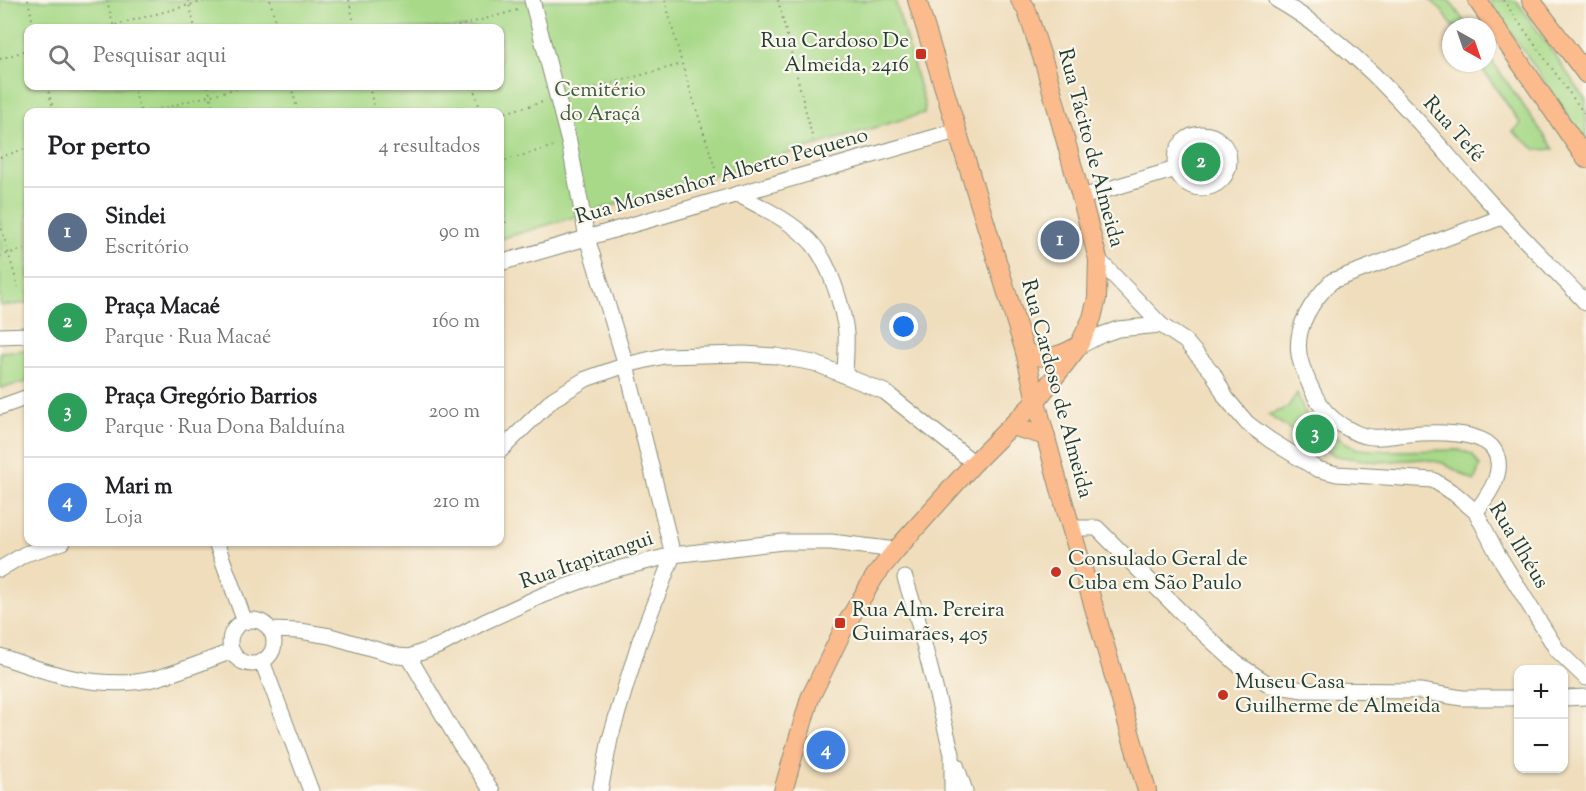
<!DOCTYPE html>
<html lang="pt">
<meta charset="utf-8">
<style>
body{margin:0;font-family:"Sorts Mill Goudy",serif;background:#f6f6f6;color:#202124}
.controls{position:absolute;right:18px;bottom:18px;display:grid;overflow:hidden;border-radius:12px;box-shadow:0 2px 4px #0004}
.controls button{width:54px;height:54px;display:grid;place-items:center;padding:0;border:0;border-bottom:2px solid #e0e0e0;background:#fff;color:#202124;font:30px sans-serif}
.compass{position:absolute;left:1442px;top:18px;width:54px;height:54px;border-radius:50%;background:#fff;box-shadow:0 2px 4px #0004;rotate:140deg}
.you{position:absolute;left:904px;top:327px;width:21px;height:21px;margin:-15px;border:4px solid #fff;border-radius:50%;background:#1a73e8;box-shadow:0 0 0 9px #1a73e833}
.badge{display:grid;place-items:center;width:39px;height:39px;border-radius:50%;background:#c8321e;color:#fff;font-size:20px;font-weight:700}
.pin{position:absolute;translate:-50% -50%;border:3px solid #fff;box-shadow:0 2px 6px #0006}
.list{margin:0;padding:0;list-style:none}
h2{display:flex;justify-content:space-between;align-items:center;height:78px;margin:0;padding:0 24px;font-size:26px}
h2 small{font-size:20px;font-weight:400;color:#757577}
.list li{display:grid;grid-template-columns:39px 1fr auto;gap:18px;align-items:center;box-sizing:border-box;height:90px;padding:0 24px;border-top:2px solid #e0e0e0}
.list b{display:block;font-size:22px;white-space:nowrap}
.list p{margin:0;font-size:20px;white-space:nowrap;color:#757577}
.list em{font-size:20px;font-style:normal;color:#757577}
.icon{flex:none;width:33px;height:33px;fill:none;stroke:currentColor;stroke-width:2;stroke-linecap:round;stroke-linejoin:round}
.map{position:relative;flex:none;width:1586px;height:791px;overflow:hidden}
.search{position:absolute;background:#fff;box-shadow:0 2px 4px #0004;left:24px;top:24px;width:480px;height:66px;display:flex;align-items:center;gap:15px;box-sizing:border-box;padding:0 21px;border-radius:12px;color:#757577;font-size:22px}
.panel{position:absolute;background:#fff;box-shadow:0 2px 4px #0004;left:24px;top:108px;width:480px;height:438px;border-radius:12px}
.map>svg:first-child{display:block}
</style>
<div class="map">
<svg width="1586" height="791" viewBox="0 0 1586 791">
<rect width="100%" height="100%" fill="#fbf7ec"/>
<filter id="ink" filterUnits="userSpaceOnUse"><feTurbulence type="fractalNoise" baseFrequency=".0167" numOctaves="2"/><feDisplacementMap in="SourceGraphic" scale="12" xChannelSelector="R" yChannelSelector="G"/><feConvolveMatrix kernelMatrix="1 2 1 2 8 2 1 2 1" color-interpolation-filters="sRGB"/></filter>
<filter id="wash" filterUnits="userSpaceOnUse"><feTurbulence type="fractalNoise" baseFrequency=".008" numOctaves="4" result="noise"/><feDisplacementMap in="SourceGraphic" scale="24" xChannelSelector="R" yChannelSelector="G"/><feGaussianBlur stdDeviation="1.35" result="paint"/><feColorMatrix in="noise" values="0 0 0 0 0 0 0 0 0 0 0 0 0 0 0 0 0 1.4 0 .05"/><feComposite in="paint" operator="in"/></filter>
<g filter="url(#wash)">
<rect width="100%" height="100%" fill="#efddbb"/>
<!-- green -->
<g fill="#a7d988" stroke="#638b5e" stroke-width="1.5" fill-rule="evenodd">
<path d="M0,0H895L925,106L924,113L500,239V112H28V303L0,306ZM28,28H500V86H28Z"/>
<polygon points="1430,0 1449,0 1468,27 1453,27 1441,9"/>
<polygon points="1489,0 1516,0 1586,100 1586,142"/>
<polygon points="1487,54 1554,149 1537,150 1513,132 1521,124 1478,63 1487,63"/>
<circle cx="1202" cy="161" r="19"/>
<polygon points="28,350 28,382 0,388 0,352"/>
<polygon points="1297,393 1305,413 1317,426 1357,449 1389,451 1459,450 1472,454 1480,466 1474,481 1443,463 1423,459 1378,462 1336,456 1311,443 1268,415 1287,408"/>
</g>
</g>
<g filter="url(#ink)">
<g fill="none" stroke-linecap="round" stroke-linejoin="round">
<defs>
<g id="minor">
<polyline points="532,0 569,142 587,238 626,365 673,555 640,640 626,685 610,739 600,791"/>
<path d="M1277,0C1358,46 1415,118 1476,187C1511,227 1549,264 1586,303"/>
<circle cx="1202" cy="161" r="27"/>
<path d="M737,194C763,208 790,220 810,241C829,261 840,299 845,325C848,341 845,360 845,376"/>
<polyline points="1082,197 1176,169"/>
<polyline points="1098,259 1161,325 1185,341 1213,373 1226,398 1247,423 1270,440 1317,469 1337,474 1433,480 1455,494 1476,512 1497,553 1557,650 1586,678"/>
<polyline points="500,263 956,131"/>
<polyline points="0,336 28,335"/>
<polyline points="1078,347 1101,335 1118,329 1161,325"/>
<polyline points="0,407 28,397"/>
<polyline points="500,451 553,399 586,379 626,365 664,356 744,354 776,356 814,363 885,392 974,463"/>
<path d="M1476,512C1488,495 1507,471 1494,450C1482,430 1430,432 1408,434C1389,436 1372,441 1354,432C1322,417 1314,397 1302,366C1290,333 1310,303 1332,281L1502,217"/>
<polyline points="1071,528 1097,528 1191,622 1236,663 1270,685 1304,690 1420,691 1462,698 1518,698"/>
<polyline points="216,542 245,622"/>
<polyline points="0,569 25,554 63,542"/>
<polyline points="905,578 916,613 952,754 952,791"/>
<circle cx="252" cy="642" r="22"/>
<polyline points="270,630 300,631 330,636 398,656 409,657 441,645 484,622 543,595 609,571 673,555 783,542 831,542 896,550"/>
<path d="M0,656C47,673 102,691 153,679C180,672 206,661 232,651"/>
<polyline points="409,657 460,744 492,791"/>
<polyline points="262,661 311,791"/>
<polyline points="1564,698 1586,697"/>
<polyline points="956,765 965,791"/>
</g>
<g id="major">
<polyline points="917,0 1025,352 1036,401 1061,493 1147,791"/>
<polyline points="1477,0 1586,159"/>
<polyline points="1531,0 1586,74"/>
<path d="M1025,352C1045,361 1058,357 1076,347"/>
<polyline points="1011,426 1046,436"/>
<polyline points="783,791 810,698 845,626 875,576 896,550 974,463 1036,401 1078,347 1092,318 1097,298 1098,259 1046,69 1026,8 1020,0"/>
</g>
</defs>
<!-- minor casing -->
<use href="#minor" stroke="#878d78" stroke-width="17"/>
<!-- major casing -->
<use href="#major" stroke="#878d78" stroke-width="20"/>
<!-- path -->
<g stroke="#878d78" stroke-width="2" stroke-dasharray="1.5 4.5" stroke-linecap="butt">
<polyline points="28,0 34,28"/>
<polyline points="107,0 114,28"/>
<polyline points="188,0 195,28"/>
<polyline points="270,0 277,28"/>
<polyline points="349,0 355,28"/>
<polyline points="665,0 682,64 715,168"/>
<polyline points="778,0 813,140"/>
<polyline points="1503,0 1586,116"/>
<polyline points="104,28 208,0"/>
<polyline points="452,28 521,9"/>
<polyline points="0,59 28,50"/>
<polyline points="47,86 54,112"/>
<polyline points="133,86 141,112"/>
<polyline points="208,86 214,112"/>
<polyline points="291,86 298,112"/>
<polyline points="369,86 375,112"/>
<polyline points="473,86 481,112"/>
<polyline points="572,94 682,64"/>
<polyline points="148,112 245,86"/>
<polyline points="500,114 543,102"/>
<polyline points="0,157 28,148"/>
<polyline points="500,162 554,146"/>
<polyline points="500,198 506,225"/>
<polyline points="0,223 18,287"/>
<polyline points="0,256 28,248"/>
</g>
<!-- minor -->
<use href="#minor" stroke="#fff" stroke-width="15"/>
<!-- major -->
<use href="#major" stroke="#fbbb8d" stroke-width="18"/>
</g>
</g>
<!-- markers -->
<g fill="#c8321e" stroke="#fbf7ec" stroke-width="2">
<rect x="915" y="48" width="12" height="12" rx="3"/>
<circle cx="1056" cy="572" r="6"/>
<rect x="834" y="617" width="12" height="12" rx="3"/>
<circle cx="1223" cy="695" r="6"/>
</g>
<g text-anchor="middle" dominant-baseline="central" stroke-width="4.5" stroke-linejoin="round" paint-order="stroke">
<!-- poi labels -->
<g font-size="21" fill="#1f3d34" stroke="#fbf7ec" text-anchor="start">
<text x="909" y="42" text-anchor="end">Rua Cardoso De<tspan x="909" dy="24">Almeida, 2416</tspan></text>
<text x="1068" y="560">Consulado Geral de<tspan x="1068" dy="24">Cuba em São Paulo</tspan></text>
<text x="852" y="611">Rua Alm. Pereira<tspan x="852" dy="24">Guimarães, 405</tspan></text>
<text x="1235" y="683">Museu Casa<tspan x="1235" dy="24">Guilherme de Almeida</tspan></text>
</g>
<!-- park labels -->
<g font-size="21" fill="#3a5c45" stroke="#fbf7ec">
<text x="600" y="91">Cemitério<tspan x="600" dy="24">do Araçá</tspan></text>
</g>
<!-- street labels -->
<g font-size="21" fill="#1f3d34" stroke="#fbf7ec">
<text transform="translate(1453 130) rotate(48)">Rua Tefé</text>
<text transform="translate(1090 148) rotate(75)">Rua Tácito de Almeida</text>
<text transform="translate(722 177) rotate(-16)">Rua Monsenhor Alberto Pequeno</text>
<text transform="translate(1056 389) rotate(75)">Rua Cardoso de Almeida</text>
<text transform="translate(1518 546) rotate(59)">Rua Ilhéus</text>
<text transform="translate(587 561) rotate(-19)">Rua Itapitangui</text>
</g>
</g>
</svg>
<div class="controls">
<button>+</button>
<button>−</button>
</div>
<svg class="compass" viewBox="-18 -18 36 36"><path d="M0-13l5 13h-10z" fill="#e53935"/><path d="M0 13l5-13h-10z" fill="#757577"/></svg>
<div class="you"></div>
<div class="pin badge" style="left:1060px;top:240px;background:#5c6f8a">1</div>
<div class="pin badge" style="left:1201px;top:162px;background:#2e9e5b">2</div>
<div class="pin badge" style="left:1315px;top:434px;background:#2e9e5b">3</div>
<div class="pin badge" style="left:826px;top:750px;background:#3f7fe0">4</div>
<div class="search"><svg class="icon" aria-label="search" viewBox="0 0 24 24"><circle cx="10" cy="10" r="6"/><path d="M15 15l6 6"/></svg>Pesquisar aqui</div>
<section class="panel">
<h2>Por perto<small>4 resultados</small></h2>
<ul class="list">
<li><span class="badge" style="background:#5c6f8a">1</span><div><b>Sindei</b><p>Escritório</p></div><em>90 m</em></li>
<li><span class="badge" style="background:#2e9e5b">2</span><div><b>Praça Macaé</b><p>Parque · Rua Macaé</p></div><em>160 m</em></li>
<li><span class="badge" style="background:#2e9e5b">3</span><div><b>Praça Gregório Barrios</b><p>Parque · Rua Dona Balduína</p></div><em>200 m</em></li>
<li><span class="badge" style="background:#3f7fe0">4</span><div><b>Mari m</b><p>Loja</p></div><em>210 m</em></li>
</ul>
</section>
</div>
